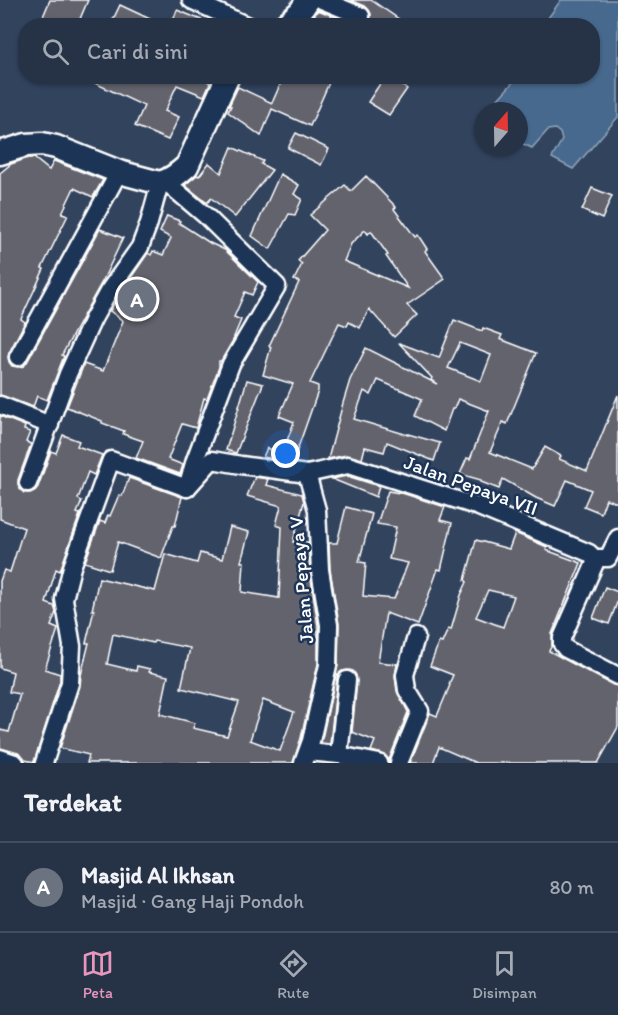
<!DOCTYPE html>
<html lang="id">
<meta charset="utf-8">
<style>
body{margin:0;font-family:Itim,sans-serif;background:#2e3a4d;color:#f1f3f6}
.compass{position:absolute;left:474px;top:102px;width:54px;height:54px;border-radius:50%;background:#263246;box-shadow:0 2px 4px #0004;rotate:20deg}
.you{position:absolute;left:286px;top:454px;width:21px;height:21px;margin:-15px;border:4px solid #fff;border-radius:50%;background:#1a73e8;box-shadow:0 0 0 9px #1a73e833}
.badge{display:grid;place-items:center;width:39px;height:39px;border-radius:50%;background:#e797bd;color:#fff;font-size:20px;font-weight:700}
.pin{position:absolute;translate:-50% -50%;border:3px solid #fff;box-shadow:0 2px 6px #0006}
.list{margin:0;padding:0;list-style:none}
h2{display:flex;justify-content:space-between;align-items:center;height:78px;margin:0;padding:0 24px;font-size:26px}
h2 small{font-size:20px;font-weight:400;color:#a4aab3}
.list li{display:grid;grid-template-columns:39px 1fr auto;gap:18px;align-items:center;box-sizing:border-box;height:90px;padding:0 24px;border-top:2px solid #424d5f}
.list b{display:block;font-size:22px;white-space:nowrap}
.list p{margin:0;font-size:20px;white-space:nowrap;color:#a4aab3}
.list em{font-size:20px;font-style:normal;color:#a4aab3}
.icon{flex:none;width:33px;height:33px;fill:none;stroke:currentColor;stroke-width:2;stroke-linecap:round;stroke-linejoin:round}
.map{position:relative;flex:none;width:618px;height:763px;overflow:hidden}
.search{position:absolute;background:#263246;box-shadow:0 2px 4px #0004;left:18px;right:18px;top:18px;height:66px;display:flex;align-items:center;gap:15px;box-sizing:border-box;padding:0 21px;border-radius:24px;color:#a4aab3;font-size:22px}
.sheet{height:168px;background:#263246}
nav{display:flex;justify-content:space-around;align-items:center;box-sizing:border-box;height:84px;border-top:2px solid #424d5f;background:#263246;font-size:16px;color:#a4aab3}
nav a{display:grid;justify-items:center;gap:3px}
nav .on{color:#e797bd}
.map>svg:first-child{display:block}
</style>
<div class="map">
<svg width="618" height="763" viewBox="0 0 618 763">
<rect width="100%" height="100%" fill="#32435e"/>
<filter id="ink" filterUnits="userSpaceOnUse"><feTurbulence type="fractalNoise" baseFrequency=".0167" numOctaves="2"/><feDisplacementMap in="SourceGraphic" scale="12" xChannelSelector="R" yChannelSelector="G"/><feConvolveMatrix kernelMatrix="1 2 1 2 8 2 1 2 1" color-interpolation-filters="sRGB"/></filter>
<g filter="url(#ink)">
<!-- water -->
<polygon fill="#46698d" stroke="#90a5bb" stroke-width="1.5" points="561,0 618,0 618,117 573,169 552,158 562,140 560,133 555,129 548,130 532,148 519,142 519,111 487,111 518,77 592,76 592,26 543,25"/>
<!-- building -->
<g fill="#64646e" stroke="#fff" stroke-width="1.5" fill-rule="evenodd">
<polygon points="50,0 88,0 77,26 39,26"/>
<polygon points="350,0 371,0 409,26 369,26 371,14 369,10 365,6"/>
<polygon points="120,5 165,26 110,26"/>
<polygon points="177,10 214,25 214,26 171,26"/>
<polygon points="318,10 348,22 348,26 307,26"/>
<polygon points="80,76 208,76 207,81 210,83 204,96 177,85 165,111 179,117 168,140 135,126 144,106"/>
<polygon points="284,76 332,76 310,126 272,109 261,136 228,112 231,106 229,106 238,87 272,103"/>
<polygon points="385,76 401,76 397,82 407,89 389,115 368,102"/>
<polygon points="296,133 329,149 321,165 288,148"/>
<polygon points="232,147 263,161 261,164 272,170 235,217 211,198 208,202 206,202 185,185 197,175 199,176 209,163 221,173"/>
<polygon points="28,158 34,158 49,170 54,161 103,180 93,197 74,188 62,213 68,215 42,268 44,269 21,319 25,322 9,353 8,357 9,362 12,366 19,367 24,366 27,362 100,229 123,238 103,280 84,314 62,355 64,356 47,400 37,396 33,407 0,395 0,173 11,164"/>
<polygon points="280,174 299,185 294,194 302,199 295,215 289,214 270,249 252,236"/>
<path d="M366,176L396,207L394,209L415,237L418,235L427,249L425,251L445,279L407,305L417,315L394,337L369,309L360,328L349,322L347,326L339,323L310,383L318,386V391L293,462L284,460L280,459L294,422L279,416L293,384L263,375L271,347L269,346L299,282L294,280L302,264L298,261L325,230L310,215L345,185L351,191ZM365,230L368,234L371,231L388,255L386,256L408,288L344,261L351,244Z"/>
<polygon points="592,188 612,196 602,219 582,210"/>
<polygon points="167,216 180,221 179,223 210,243 225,250 258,282 252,295 245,292 234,317 241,320 234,337 235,337 221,361 219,361 219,367 207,399 204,398 196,428 182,424 168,459 183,465 180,474 136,458 143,441 123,434 124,431 102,423 102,421 67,407 84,364 103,371 123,321 110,311 117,298 148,253 151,255 153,251 163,255 171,238 160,232"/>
<path d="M454,320L482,331L483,328L502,335L500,339L536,353L507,424L503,422L490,452L532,469L545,447L561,456L559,459L587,471L618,395V503L606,499L601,513L584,506L591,490L567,480L555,506L536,498L503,479L499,489L481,482V480L460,474L467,458L470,459L489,411L458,399L454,409H452L444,431L415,416L422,399L378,380L371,395L364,391L354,419L408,435V434L440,443L434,461L387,442L384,452L365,447L362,459L346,455L328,459L343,403L350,380L366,348L437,384L431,380L432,378L399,343L439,358ZM460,343L491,355L481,381L448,368Z"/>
<polygon points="247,380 263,384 236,453 226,450"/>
<polygon points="0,416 25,426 24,430 30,432 26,442 31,444 18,480 18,484 20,489 24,493 30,493 35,491 38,487 51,451 56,453 63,435 79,441 77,446 102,455 94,475 88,472 78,499 82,501 77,513 80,514 60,571 56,569 46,603 54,606 56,612 51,626 58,629 45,669 60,674 60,681 34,762 25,760 22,756 18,753 0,748 0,730 9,732 20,694 9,692 13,672 0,668 0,581 4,570 10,572 24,528 0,519"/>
<polygon points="267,448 275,451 273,459 263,457"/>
<polygon points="347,476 379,486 376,497 332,479"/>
<path d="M255,477L268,479L266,485L302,494L304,502L293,542H308L310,572L318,626V664L301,738L293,763H87L89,755L60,748L80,686L81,675L89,643H86L94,610H92L99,578L155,591L165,554L197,563L200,553L222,559L230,527L249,532L241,562H244L242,592L279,598L282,527L276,525L281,506L247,496ZM113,634L153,643L154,641L190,648L181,688L239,702L227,736L193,728L195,723L160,714L168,676L149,672L150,669L137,666L136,671L107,664ZM263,700L294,712L280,751L250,740Z"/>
<polygon points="129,478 182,497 175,526 173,526 161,558 118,542 110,570 85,562 100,521 105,523 108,515 110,516 119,495 122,496"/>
<polygon points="388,491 405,494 445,507 440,520 452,523 441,570 438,569 418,625 386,613 378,662 397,664 395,676 397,691 408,712 389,760 385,755 371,751 375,741 352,732 357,681 356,675 353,671 349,670 342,671 338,674 337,678 330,744 321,743 338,665 339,624 330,569 329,543 337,543 346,507 372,514 359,562 366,563 363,596 394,599 408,563 389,559 396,527 377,524"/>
<path d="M515,533L547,547L546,550L581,563L552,634V645L549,651L613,685L618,686V727L598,763H476L439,747L433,763H410L430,713L437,716L450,685L449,684L453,675L430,666L439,642L442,643L448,629L451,630L461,595L467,582L465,580L476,540L509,549ZM488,590L514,596L503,627L476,617Z"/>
<polygon points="605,587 618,592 618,600 609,624 593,618"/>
</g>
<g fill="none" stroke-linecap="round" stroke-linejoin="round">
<defs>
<g id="street">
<polyline points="191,0 248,26"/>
<polyline points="322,0 361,16 358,26"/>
<polyline points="166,182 206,216 277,286 231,364 195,460 188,484"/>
<polyline points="18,357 119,172"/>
<polyline points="0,405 50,425"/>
<polyline points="28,483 68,374 93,319 108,292 140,247 149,223 160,183"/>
<polyline points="187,488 212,460 241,465 307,474 348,465 479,507 589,553 594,558 595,563 562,638 562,644 566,649 618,676"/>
<polyline points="594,558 608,558 618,538"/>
<polyline points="308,752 339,755 379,763"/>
<polyline points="339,755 347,680"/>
<polyline points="0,758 15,763"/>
<polyline points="44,763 70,683 72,646 64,599 72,567 111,460 187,488"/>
<polyline points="303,763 311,741 328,665 329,625 320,570 317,510 307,474"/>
<polyline points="399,763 420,711 407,690 405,675 416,637"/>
</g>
<g id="secondary">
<polyline points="284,26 300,12 308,0"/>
<path d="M0,153L26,145L42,144L56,147L119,172L160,183C171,180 179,173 187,166L228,76"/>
</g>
</defs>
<!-- street casing -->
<use href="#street" stroke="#fff" stroke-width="21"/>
<!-- secondary casing -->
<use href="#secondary" stroke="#fff" stroke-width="27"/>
<!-- street -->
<use href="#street" stroke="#1d3557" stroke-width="16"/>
<!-- secondary -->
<use href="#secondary" stroke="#1d3557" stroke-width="22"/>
</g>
</g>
<g text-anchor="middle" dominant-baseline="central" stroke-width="5" stroke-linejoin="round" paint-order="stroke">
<!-- street labels -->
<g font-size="20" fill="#fff" stroke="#1d3557">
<text transform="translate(471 485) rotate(20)">Jalan Pepaya VII</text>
<text transform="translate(301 580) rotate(-95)">Jalan Pepaya V</text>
</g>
</g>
</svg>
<svg class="compass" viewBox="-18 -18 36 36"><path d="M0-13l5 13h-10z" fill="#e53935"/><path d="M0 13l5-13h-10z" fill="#a4aab3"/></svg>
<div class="you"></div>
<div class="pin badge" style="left:137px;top:299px;background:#6b7280">A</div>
<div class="search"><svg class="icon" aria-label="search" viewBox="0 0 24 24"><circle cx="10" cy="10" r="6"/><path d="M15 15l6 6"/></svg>Cari di sini</div>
</div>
<section class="sheet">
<h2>Terdekat<small></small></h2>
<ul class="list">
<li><span class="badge" style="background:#6b7280">A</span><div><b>Masjid Al Ikhsan</b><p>Masjid · Gang Haji Pondoh</p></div><em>80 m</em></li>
</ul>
</section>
<nav>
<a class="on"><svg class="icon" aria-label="map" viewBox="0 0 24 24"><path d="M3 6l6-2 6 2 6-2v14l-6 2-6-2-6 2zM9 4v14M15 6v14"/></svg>Peta</a>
<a><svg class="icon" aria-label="directions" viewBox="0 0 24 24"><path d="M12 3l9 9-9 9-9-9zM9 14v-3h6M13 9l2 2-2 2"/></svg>Rute</a>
<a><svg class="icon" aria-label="saved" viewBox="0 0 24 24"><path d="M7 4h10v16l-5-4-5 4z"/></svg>Disimpan</a>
</nav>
